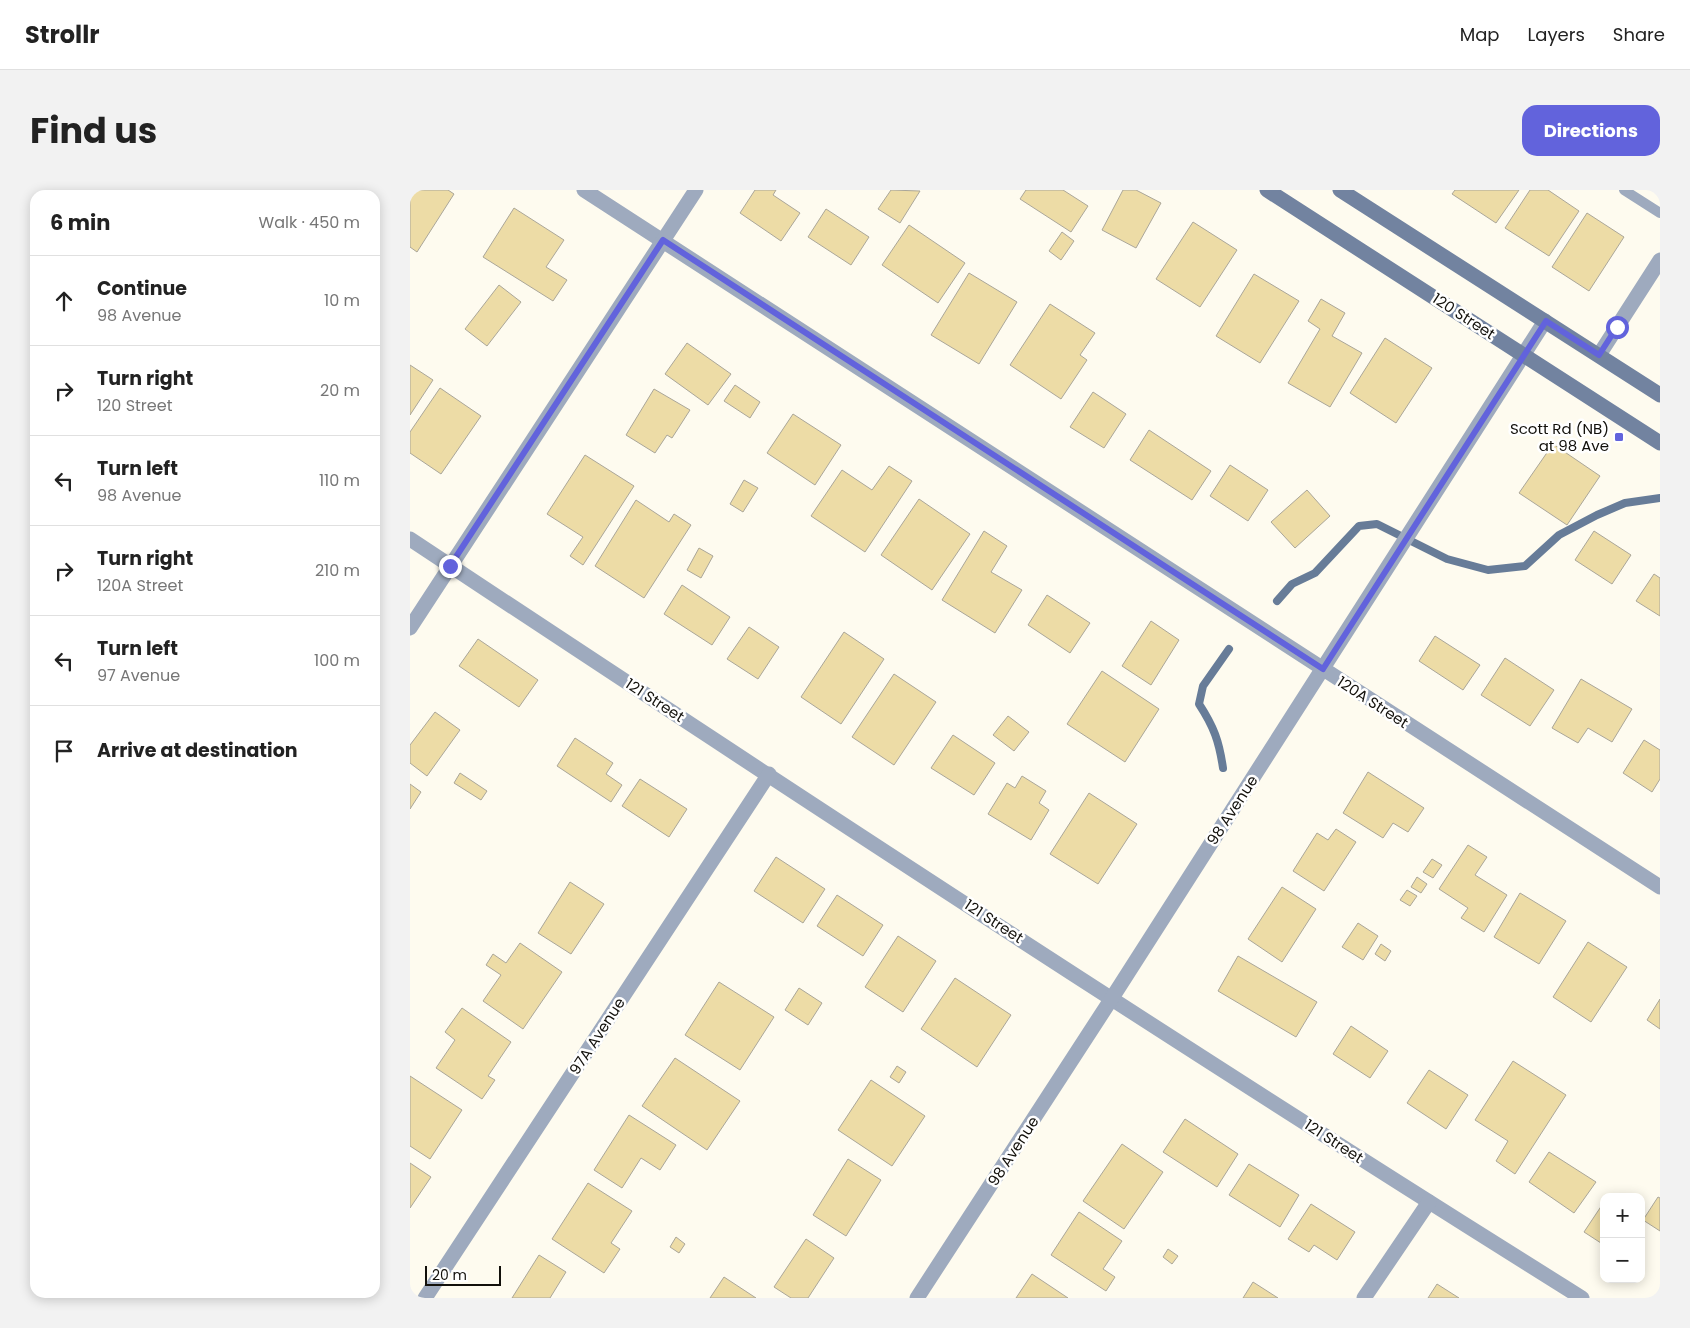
<!DOCTYPE html>
<meta charset="utf-8">
<style>
body{margin:0;font-family:Poppins,sans-serif;background:#f2f2f2;color:#222}
.controls{position:absolute;right:15px;bottom:15px;display:grid;overflow:hidden;border-radius:10px;box-shadow:0 2px 12px #0003}
.controls button{width:45px;height:45px;display:grid;place-items:center;padding:0;border:0;border-bottom:1px solid #e0e0e0;background:#fff;color:#222;font:25px sans-serif}
.scale{position:absolute;left:15px;bottom:12px;width:76px;box-sizing:border-box;padding-left:5px;border:2px solid #12100b;border-top:0;font-size:14px;line-height:18px;white-space:nowrap;color:#12100b;-webkit-text-stroke:4px #fff;paint-order:stroke}
.stop{position:absolute;width:15px;height:15px;margin:-11px;border:4px solid #6263dc;border-radius:50%;background:#fff}
.stop.end{background:#6263dc;border-color:#fff;box-shadow:0 1px 5px #0008}
.list{margin:0;padding:0;list-style:none}
h2{display:flex;justify-content:space-between;align-items:center;height:65px;margin:0;padding:0 20px;font-size:21px}
h2 small{font-size:16px;font-weight:400;color:#767676}
.list li{display:grid;grid-template-columns:32px 1fr auto;gap:15px;align-items:center;box-sizing:border-box;height:90px;padding:0 20px;border-top:1px solid #e0e0e0}
.list b{display:block;font-size:19px;white-space:nowrap}
.list p{margin:0;font-size:16px;white-space:nowrap;color:#767676}
.list em{font-size:16px;font-style:normal;color:#767676}
.icon{flex:none;width:28px;height:28px;fill:none;stroke:currentColor;stroke-width:2;stroke-linecap:round;stroke-linejoin:round}
.map{position:relative;flex:none;width:1250px;height:1108px;overflow:hidden;border-radius:15px}
header{display:flex;align-items:center;gap:30px;box-sizing:border-box;height:70px;padding:0 25px;background:#fff;border-bottom:1px solid #e0e0e0}
header strong{font-size:24px}
nav{display:flex;gap:28px;margin-inline-start:auto;font-size:18px}
.intro{display:flex;align-items:center;justify-content:space-between;box-sizing:border-box;height:120px;padding:0 30px}
h1{margin:0;font-size:35px}
.button{padding:12px 22px;border-radius:15px;background:#6263dc;color:#fff;font-size:18px;font-weight:700}
main{display:flex;gap:30px;padding:0 30px}
aside{flex:1;background:#fff;border-radius:15px;box-shadow:0 2px 12px #0003}
.map>svg:first-child{display:block}
</style>
<header>
<strong>Strollr</strong>
<nav><a>Map</a><a>Layers</a><a>Share</a></nav>
</header>
<div class="intro"><h1>Find us</h1><a class="button">Directions</a></div>
<main>
<aside>
<h2>6 min<small>Walk · 450 m</small></h2>
<ul class="list">
<li><svg class="icon" aria-label="ahead" viewBox="0 0 24 24"><path d="M12 20V5M6 11l6-6 6 6"/></svg><div><b>Continue</b><p>98 Avenue</p></div><em>10 m</em></li>
<li><svg class="icon" aria-label="right" viewBox="0 0 24 24"><path d="M7 20v-9h11M14 6l5 5-5 5"/></svg><div><b>Turn right</b><p>120 Street</p></div><em>20 m</em></li>
<li><svg class="icon" aria-label="left" viewBox="0 0 24 24"><path d="M17 20v-9H6M10 6l-5 5 5 5"/></svg><div><b>Turn left</b><p>98 Avenue</p></div><em>110 m</em></li>
<li><svg class="icon" aria-label="right" viewBox="0 0 24 24"><path d="M7 20v-9h11M14 6l5 5-5 5"/></svg><div><b>Turn right</b><p>120A Street</p></div><em>210 m</em></li>
<li><svg class="icon" aria-label="left" viewBox="0 0 24 24"><path d="M17 20v-9H6M10 6l-5 5 5 5"/></svg><div><b>Turn left</b><p>97 Avenue</p></div><em>100 m</em></li>
<li><svg class="icon" aria-label="arrive" viewBox="0 0 24 24"><path d="M6 21V4h12l-3 4 3 4H6"/></svg><div><b>Arrive at destination</b></div></li>
</ul>
</aside>
<div class="map">
<svg width="1250" height="1108" viewBox="0 0 1250 1108">
<rect width="100%" height="100%" fill="#fefbef"/>
<g fill="none" stroke-linecap="round" stroke-linejoin="round">
<!-- stream -->
<g stroke="#677c98" stroke-width="8">
<polyline points="867,411 882,394 905,383 949,336 967,334 1037,369 1078,380 1115,376 1149,345 1187,325 1215,313 1250,308"/>
<path d="M813,578C809,551 804,537 789,514L793,496L819,459"/>
</g>
</g>
<!-- building -->
<g fill="#eddca6" stroke="#aaa699">
<polygon points="0,0 38,0 44,4 7,62 0,57"/>
<polygon points="345,0 366,0 363,5 390,23 371,51 330,23"/>
<polygon points="481,0 510,1 490,33 468,19"/>
<polygon points="616,0 653,0 678,16 661,42 610,9"/>
<polygon points="713,0 726,0 751,13 726,58 692,40"/>
<polygon points="1045,0 1109,0 1086,33 1042,4"/>
<polygon points="1120,0 1138,0 1169,21 1139,66 1095,38"/>
<polygon points="104,18 154,50 136,77 157,90 143,111 73,67"/>
<polygon points="416,19 459,47 441,75 398,47"/>
<polygon points="1177,23 1214,47 1179,101 1142,77"/>
<polygon points="783,32 827,60 790,117 746,89"/>
<polygon points="499,35 555,73 528,113 472,75"/>
<polygon points="652,42 664,51 651,70 639,61"/>
<polygon points="559,83 607,112 569,174 521,145"/>
<polygon points="844,84 889,111 850,173 806,146"/>
<polygon points="89,95 111,112 77,156 55,139"/>
<polygon points="911,109 935,123 922,146 952,163 920,217 878,193 910,139 898,131"/>
<polygon points="640,114 685,143 670,165 677,170 651,209 600,175"/>
<polygon points="975,148 1022,178 986,233 940,203"/>
<polygon points="277,153 321,184 298,215 255,184"/>
<polygon points="0,175 23,190 0,225"/>
<polygon points="325,195 350,212 340,228 314,211"/>
<polygon points="30,198 71,226 31,284 0,263 0,242"/>
<polygon points="244,199 280,220 262,248 257,245 245,263 216,245"/>
<polygon points="683,202 716,224 694,258 660,237"/>
<polygon points="383,224 431,255 405,295 357,263"/>
<polygon points="739,240 801,281 782,310 720,270"/>
<polygon points="1143,254 1190,286 1157,335 1109,303"/>
<polygon points="175,265 224,296 173,375 160,366 173,347 137,324"/>
<polygon points="820,275 858,300 838,331 800,306"/>
<polygon points="479,276 502,291 455,362 401,326 432,280 462,300"/>
<polygon points="334,290 348,298 333,322 320,314"/>
<polygon points="897,300 920,326 885,358 861,332"/>
<polygon points="509,309 560,344 522,400 471,365"/>
<polygon points="226,310 259,332 264,324 281,335 234,408 185,376"/>
<polygon points="574,341 597,356 581,382 612,400 585,443 532,410"/>
<polygon points="1184,341 1221,365 1202,394 1165,370"/>
<polygon points="289,358 303,366 291,388 277,380"/>
<polygon points="1244,384 1250,388 1250,426 1226,411"/>
<polygon points="272,395 320,427 302,455 254,424"/>
<polygon points="637,405 680,433 660,463 618,435"/>
<polygon points="741,431 769,450 741,495 712,476"/>
<polygon points="339,437 369,457 348,489 317,469"/>
<polygon points="434,442 474,469 431,534 391,507"/>
<polygon points="1025,446 1070,475 1053,500 1009,471"/>
<polygon points="68,449 128,490 109,517 49,476"/>
<polygon points="1095,468 1144,500 1120,536 1071,505"/>
<polygon points="692,481 749,519 715,572 657,534"/>
<polygon points="484,484 526,512 484,575 442,547"/>
<polygon points="1171,489 1222,519 1202,552 1178,538 1168,553 1142,538"/>
<polygon points="25,522 50,540 17,586 0,573 0,555"/>
<polygon points="598,526 619,542 604,561 583,545"/>
<polygon points="543,545 585,573 564,605 521,578"/>
<polygon points="165,548 203,573 196,584 212,595 201,612 147,576"/>
<polygon points="1234,550 1250,560 1250,589 1242,602 1213,583"/>
<polygon points="958,582 1014,618 998,642 983,633 973,648 933,623"/>
<polygon points="50,583 77,601 71,610 44,593"/>
<polygon points="612,586 636,601 629,613 639,620 621,650 578,624 597,593 605,598"/>
<polygon points="230,589 277,619 259,647 212,616"/>
<polygon points="0,594 11,602 0,619"/>
<polygon points="679,603 727,634 688,694 640,664"/>
<polygon points="926,639 946,652 914,701 883,681 907,643 918,650"/>
<polygon points="1058,655 1077,667 1065,685 1097,705 1074,742 1051,728 1058,718 1029,699"/>
<polygon points="366,667 415,699 393,733 344,701"/>
<polygon points="1022,669 1032,675 1023,688 1013,682"/>
<polygon points="1007,687 1017,694 1011,703 1001,697"/>
<polygon points="160,692 194,714 161,764 128,743"/>
<polygon points="872,697 906,719 872,772 838,749"/>
<polygon points="997,700 1007,706 1000,716 990,710"/>
<polygon points="1110,703 1156,731 1129,774 1084,747"/>
<polygon points="427,705 473,735 453,766 407,736"/>
<polygon points="948,733 968,746 953,770 932,757"/>
<polygon points="488,746 526,771 493,822 455,797"/>
<polygon points="1178,752 1217,777 1181,832 1143,807"/>
<polygon points="110,753 152,782 113,839 73,811 91,785 76,775 83,764 96,773"/>
<polygon points="971,754 981,761 975,771 965,764"/>
<polygon points="828,766 907,812 886,847 808,801"/>
<polygon points="545,788 601,825 567,877 511,839"/>
<polygon points="309,792 364,827 330,880 275,845"/>
<polygon points="389,798 412,813 398,835 375,820"/>
<polygon points="1250,809 1250,839 1237,830"/>
<polygon points="52,818 101,852 78,886 85,890 72,909 26,878 45,850 35,842"/>
<polygon points="941,836 978,861 960,888 923,864"/>
<polygon points="265,868 330,911 297,960 232,916"/>
<polygon points="1103,871 1156,905 1105,984 1086,971 1098,951 1065,930"/>
<polygon points="487,876 496,882 489,893 480,887"/>
<polygon points="1019,880 1058,905 1036,939 997,913"/>
<polygon points="0,886 52,920 20,969 0,956"/>
<polygon points="461,890 515,926 482,976 428,940"/>
<polygon points="219,925 266,955 250,980 231,968 212,998 184,980"/>
<polygon points="775,929 828,964 807,997 753,962"/>
<polygon points="712,954 753,982 714,1039 673,1011"/>
<polygon points="1139,962 1186,992 1164,1023 1119,992"/>
<polygon points="438,969 471,990 436,1046 403,1025"/>
<polygon points="0,973 21,987 0,1018"/>
<polygon points="839,974 889,1005 870,1037 819,1005"/>
<polygon points="178,993 222,1021 201,1053 210,1059 194,1083 142,1049"/>
<polygon points="1248,1007 1250,1008 1250,1041 1233,1030"/>
<polygon points="1194,1012 1194,1055 1174,1042"/>
<polygon points="901,1014 945,1042 927,1070 904,1055 899,1062 878,1049"/>
<polygon points="669,1022 712,1051 693,1079 705,1087 696,1101 641,1065"/>
<polygon points="266,1047 275,1054 269,1063 260,1057"/>
<polygon points="396,1049 424,1068 398,1108 381,1108 364,1097"/>
<polygon points="758,1059 768,1066 762,1074 753,1067"/>
<polygon points="129,1065 156,1082 140,1108 102,1108"/>
<polygon points="622,1084 658,1108 606,1108"/>
<polygon points="314,1087 346,1108 300,1108"/>
<polygon points="843,1092 868,1108 833,1108"/>
<polygon points="1027,1094 1049,1108 1018,1108"/>
</g>
<g fill="none" stroke-linecap="round" stroke-linejoin="round">
<!-- service -->
<polyline stroke="#9eaabe" stroke-width="10" points="1214,0 1250,23"/>
<!-- minor -->
<g stroke="#9eaabe" stroke-width="15">
<polyline points="174,0 1250,697"/>
<polyline points="1189,165 1250,70"/>
<path d="M0,349C388,606 777,861 1172,1108"/>
<polyline points="0,438 286,0"/>
<polyline points="15,1108 359,584"/>
<polyline points="507,1108 702,808 1135,131"/>
<polyline points="954,1108 1019,1012"/>
</g>
<!-- secondary -->
<g stroke="#7283a0" stroke-width="15">
<polyline points="857,0 1250,253"/>
<polyline points="930,0 1250,205"/>
</g>
</g>
<g fill="none" stroke-linecap="round" stroke-linejoin="round">
<!-- route -->
<polyline stroke="#6263dc" stroke-width="6" points="40,376 253,50 913,479 1136,131 1189,165 1207,137"/>
</g>
<!-- markers -->
<rect fill="#6263dc" stroke="#fff" stroke-width="2" x="1204" y="242" width="10" height="10" rx="2.5"/>
<g text-anchor="middle" dominant-baseline="central" stroke-width="5" stroke-linejoin="round" paint-order="stroke">
<!-- street labels -->
<g font-size="15" fill="#12100b" stroke="#fff">
<text transform="translate(1054 126) rotate(33)">120 Street</text>
<text transform="translate(245 510) rotate(33)">121 Street</text>
<text transform="translate(963 512) rotate(33)">120A Street</text>
<text transform="translate(822 620) rotate(-57)">98 Avenue</text>
<text transform="translate(584 731) rotate(33)">121 Street</text>
<text transform="translate(187 846) rotate(-57)">97A Avenue</text>
<text transform="translate(924 951) rotate(33)">121 Street</text>
<text transform="translate(603 961) rotate(-57)">98 Avenue</text>
</g>
<!-- poi labels -->
<g font-size="15" fill="#12100b" stroke="#fff" text-anchor="end">
<text x="1199" y="238">Scott Rd (NB)<tspan x="1199" dy="17">at 98 Ave</tspan></text>
</g>
</g>
</svg>
<div class="controls">
<button>+</button>
<button>−</button>
</div>
<div class="scale">20 m</div>
<div class="stop" style="left:1207px;top:137px"></div>
<div class="stop end" style="left:40px;top:376px"></div>
</div>
</main>
